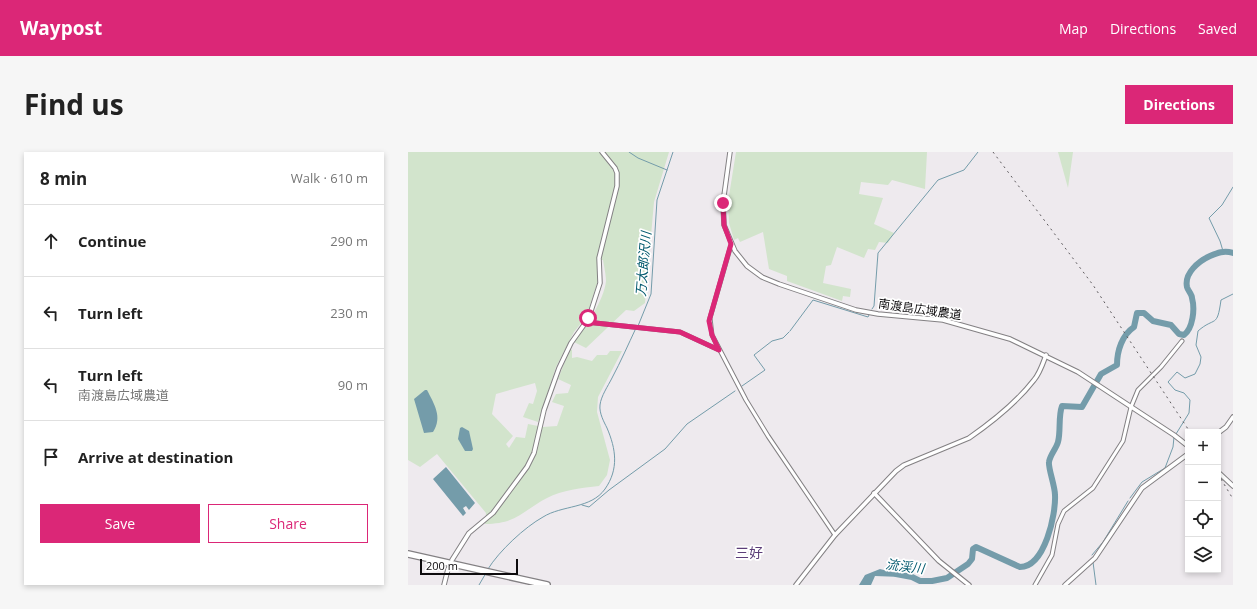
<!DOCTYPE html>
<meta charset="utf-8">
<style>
body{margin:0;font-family:"Open Sans","Noto Sans JP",sans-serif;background:#f6f6f6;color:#222}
.controls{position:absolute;right:12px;bottom:12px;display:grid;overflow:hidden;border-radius:0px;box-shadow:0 2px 6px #0003}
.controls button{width:36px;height:36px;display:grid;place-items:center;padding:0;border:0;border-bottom:1px solid #e0e0e0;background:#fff;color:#222;font:20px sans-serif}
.scale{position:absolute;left:12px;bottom:10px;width:98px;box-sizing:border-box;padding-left:4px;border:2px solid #0e0c0e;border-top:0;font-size:11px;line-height:14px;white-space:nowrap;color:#0e0c0e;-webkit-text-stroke:3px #fff;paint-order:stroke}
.stop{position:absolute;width:12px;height:12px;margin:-9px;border:3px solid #db2777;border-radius:50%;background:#fff}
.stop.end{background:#db2777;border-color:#fff;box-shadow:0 1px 4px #0008}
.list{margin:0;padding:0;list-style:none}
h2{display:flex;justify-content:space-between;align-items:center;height:52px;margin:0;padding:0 16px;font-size:17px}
h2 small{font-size:13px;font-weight:400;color:#767676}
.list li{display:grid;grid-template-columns:26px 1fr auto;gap:12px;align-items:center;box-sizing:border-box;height:72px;padding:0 16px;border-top:1px solid #e0e0e0}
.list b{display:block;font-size:15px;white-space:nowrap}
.list p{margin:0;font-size:13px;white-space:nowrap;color:#767676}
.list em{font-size:13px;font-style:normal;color:#767676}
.actions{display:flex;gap:8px;padding:12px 16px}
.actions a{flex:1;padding:9px 0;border:1px solid #db2777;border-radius:0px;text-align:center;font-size:14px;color:#db2777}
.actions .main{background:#db2777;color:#fff}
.icon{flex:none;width:22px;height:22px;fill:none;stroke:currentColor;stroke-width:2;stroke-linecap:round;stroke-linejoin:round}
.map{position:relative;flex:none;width:825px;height:433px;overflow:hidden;border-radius:0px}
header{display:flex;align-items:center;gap:24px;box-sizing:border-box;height:56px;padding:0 20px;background:#db2777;color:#fff}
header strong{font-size:19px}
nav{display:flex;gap:22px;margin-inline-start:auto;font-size:14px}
.intro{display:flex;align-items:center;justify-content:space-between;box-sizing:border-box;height:96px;padding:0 24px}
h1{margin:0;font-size:28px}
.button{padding:10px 18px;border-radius:0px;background:#db2777;color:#fff;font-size:14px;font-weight:700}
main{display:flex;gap:24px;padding:0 24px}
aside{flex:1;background:#fff;border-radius:0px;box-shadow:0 2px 6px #0003}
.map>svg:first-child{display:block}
</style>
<header>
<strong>Waypost</strong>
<nav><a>Map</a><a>Directions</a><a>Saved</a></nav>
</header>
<div class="intro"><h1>Find us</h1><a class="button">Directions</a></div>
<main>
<aside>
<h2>8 min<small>Walk · 610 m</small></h2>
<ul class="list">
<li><svg class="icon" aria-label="ahead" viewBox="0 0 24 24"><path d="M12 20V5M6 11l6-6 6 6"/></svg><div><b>Continue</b></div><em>290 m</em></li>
<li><svg class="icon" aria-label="left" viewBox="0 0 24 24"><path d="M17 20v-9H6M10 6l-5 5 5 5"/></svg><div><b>Turn left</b></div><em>230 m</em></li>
<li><svg class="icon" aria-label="left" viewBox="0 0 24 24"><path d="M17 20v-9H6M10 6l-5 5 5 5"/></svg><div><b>Turn left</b><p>南渡島広域農道</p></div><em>90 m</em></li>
<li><svg class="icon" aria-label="arrive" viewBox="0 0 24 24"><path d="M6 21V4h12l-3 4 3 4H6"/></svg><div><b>Arrive at destination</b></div></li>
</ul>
<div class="actions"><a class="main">Save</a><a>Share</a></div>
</aside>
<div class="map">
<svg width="825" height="433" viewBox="0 0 825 433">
<rect width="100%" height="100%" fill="#eeeaee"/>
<!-- green -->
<g fill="#d2e4cc">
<path d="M0,0H261L246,50L237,151L226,159L218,158L178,196L166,190C178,175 196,148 198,129C198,123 196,114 195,108H189L190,129L178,165L166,180L148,215L130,270L115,265L121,251L125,252L129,239L127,231L88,242L84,262L105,284L98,292L101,296L108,285L117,286L120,272L135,275L149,274L156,254L144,250L148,242L160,241L163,233L150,227L162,197L164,198V206L169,205L184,209L189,203H199L202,199H214L190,245L189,260L202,308L199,323L191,334C174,336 154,338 139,346C114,359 109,372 77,372L78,361L29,302L12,315L0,308Z"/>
<polygon points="328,0 519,0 517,37 484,28 480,33 453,30 451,42 475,46 466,72 486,81 480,91 471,90 467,98 460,97 456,106 429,95 423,113 418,114 415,131 443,137 442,145 435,144 434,149 379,129 379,124 361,117 355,80 332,90 330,86 326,88 321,71 320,50"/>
<polygon points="650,0 665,0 660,36"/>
</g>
<!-- water -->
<g fill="#749caa">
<path d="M17,238H19C26,252 35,265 25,280L16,281L6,247Z"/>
<polygon points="54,275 61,279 65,297 64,299 57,299 50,287 52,276"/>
<polygon points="38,315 67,351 61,358 58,354 55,356 58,361 55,364 25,327"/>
<polygon points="472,417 496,423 493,425 467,424 463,433 451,433 457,423"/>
</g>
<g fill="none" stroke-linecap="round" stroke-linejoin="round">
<!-- stream -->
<g stroke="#749caa" stroke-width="1">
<polyline points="221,0 230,6 259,18"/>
<polyline points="815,99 812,89 801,66 814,53 825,35"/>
<polyline points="464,157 466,154 470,101 530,28 556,18 570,0"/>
<polyline points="230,174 243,142 249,48 265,0"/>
<polyline points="382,179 405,148 460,165 461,163"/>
<polyline points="334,234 357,218 346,203 364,189 375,186 381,180"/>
<path d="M768,282L781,261L782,248L776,241L767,238L760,230L769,220L777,226L787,222L792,212L793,205L788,193L790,179C807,164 809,177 813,148L825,142"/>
<polyline points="722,346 734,330 757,316 765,295 766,285"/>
<polyline points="174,353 181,355 201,338 257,297 279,272 327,239"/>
<polyline points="684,403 695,390 720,349"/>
<polyline points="685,410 688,433"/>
<path d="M80,417C91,399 117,375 135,365C154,353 183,357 197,337C211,317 208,297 199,276C196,270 191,261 192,253C193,244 200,234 204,226C213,209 220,193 228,176"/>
<polyline points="71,433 78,421"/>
</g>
<!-- river -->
<path stroke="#749caa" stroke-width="6" d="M488,422L504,425L512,429H524L539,426L560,412L564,407L565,397L568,395L612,415C637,415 648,362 647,343C647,334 640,316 641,310C642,303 648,297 650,290C653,279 650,265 654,254L674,255L693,222L709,213C709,199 714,183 726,175L729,161H736L745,169L763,173L771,182L776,183C785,176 787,157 784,146C784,142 780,139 779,135C776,121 791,109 802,104C809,101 816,98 825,101"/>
<defs>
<g id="minor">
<polyline points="323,93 302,166 304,183 338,248 360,284 427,383"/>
<polyline points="178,170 272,180 311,198"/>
<polyline points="627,433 644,403 650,372 656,359 685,336 715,289 723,255 730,238 753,215 774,189"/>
</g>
<g id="tertiary">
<polyline points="322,0 315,51 316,73 327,99 339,114 354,125 371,132 448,158 470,162 535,168 602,187 670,220 766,283 780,294"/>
<polyline points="810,281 818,275 825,265"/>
<polyline points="810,320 825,334"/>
<polyline points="466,341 531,409 561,433"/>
<polyline points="44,408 61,381 85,361 119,315 126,301 136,258 151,216 163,191 178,170 182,162 192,131 191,106 209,34 209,21 207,16 194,0"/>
<polyline points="36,433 40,417"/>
<path d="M388,433L427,383L488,319L496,313L561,286C584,270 609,250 626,228C632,221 635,211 638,203"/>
<polyline points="657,433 687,406 734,336 780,302"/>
</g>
<polyline id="motorway" points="0,402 139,433"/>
</defs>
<!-- minor casing -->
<use href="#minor" stroke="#838083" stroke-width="5"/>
<!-- tertiary casing -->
<use href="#tertiary" stroke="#838083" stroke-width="5.5"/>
<!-- motorway casing -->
<use href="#motorway" stroke="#838083" stroke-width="8"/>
<!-- minor -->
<use href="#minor" stroke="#fff" stroke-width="3"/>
<!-- tertiary -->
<use href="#tertiary" stroke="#fff" stroke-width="3.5"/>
<!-- motorway -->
<use href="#motorway" stroke="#fff" stroke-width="5.5"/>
<!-- rail -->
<g stroke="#5e5b5e" stroke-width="1" stroke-dasharray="2 4" stroke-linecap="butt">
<polyline points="585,0 685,133 782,280"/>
<polyline points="810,322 825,347"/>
</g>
</g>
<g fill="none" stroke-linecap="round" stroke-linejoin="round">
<!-- route -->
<polyline stroke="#db2777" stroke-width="5" points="180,166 178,170 272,180 311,198 304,183 301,169 323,92 316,73 315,51"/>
</g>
<g text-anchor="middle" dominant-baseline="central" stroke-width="3.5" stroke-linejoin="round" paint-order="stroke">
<!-- street labels -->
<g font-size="12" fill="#0e0c0e" stroke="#fff">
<text transform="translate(512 157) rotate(8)">南渡島広域農道</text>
</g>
<!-- water labels -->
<g font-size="13" font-style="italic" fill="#02596e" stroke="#fff">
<text transform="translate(235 112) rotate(-85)">万太郎沢川</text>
<text transform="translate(497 414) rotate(7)">流渓川</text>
</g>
<!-- quarter labels -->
<g font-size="14" fill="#5b3d78" stroke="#fff">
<text x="341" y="400">三好</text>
</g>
</g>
</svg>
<div class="controls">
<button>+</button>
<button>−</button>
<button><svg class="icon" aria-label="locate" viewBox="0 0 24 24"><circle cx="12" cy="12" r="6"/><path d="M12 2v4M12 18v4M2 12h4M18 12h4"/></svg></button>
<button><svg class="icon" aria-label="layers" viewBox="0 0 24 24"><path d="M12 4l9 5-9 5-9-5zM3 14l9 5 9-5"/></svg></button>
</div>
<div class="scale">200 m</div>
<div class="stop" style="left:180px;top:166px"></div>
<div class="stop end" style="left:315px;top:51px"></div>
</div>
</main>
